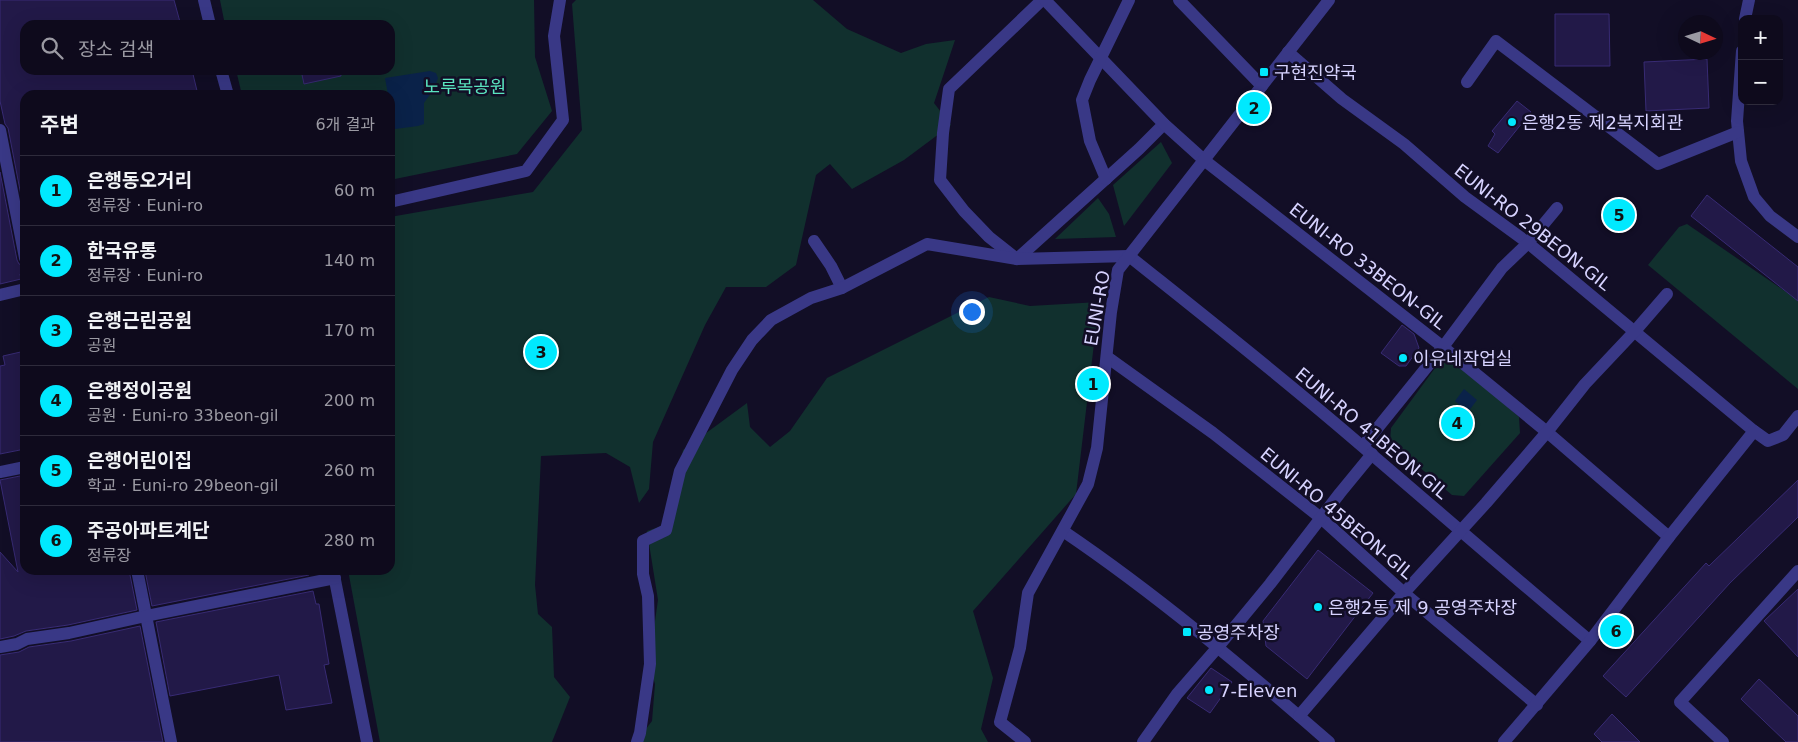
<!DOCTYPE html>
<html lang="ko">
<meta charset="utf-8">
<style>
body{margin:0;font-family:"DejaVu Sans","Noto Sans KR",sans-serif;background:#1c1829;color:#f1f3f6}
.controls{position:absolute;right:15px;top:15px;display:grid;overflow:hidden;border-radius:10px;box-shadow:0 5px 20px #0002}
.controls button{width:45px;height:45px;display:grid;place-items:center;padding:0;border:0;border-bottom:1px solid #2e2b3b;background:#0e0a1c;color:#f1f3f6;font:25px sans-serif}
.compass{position:absolute;left:1678px;top:15px;width:45px;height:45px;border-radius:50%;background:#0e0a1c;box-shadow:0 5px 20px #0002;rotate:94deg}
.you{position:absolute;left:971px;top:311px;width:18px;height:18px;margin:-12px;border:4px solid #fff;border-radius:50%;background:#1a73e8;box-shadow:0 0 0 8px #1a73e833}
.badge{display:grid;place-items:center;width:32px;height:32px;border-radius:50%;background:#00e9fe;color:#111;font-size:16px;font-weight:700}
.pin{position:absolute;translate:-50% -50%;border:2px solid #fff;box-shadow:0 1px 5px #0006}
.list{margin:0;padding:0;list-style:none}
h2{display:flex;justify-content:space-between;align-items:center;height:65px;margin:0;padding:0 20px;font-size:21px}
h2 small{font-size:16px;font-weight:400;color:#9b9aa3}
.list li{display:grid;grid-template-columns:32px 1fr auto;gap:15px;align-items:center;box-sizing:border-box;height:70px;padding:0 20px;border-top:1px solid #2e2b3b}
.list b{display:block;font-size:19px;white-space:nowrap}
.list p{margin:0;font-size:16px;white-space:nowrap;color:#9b9aa3}
.list em{font-size:16px;font-style:normal;color:#9b9aa3}
.icon{flex:none;width:28px;height:28px;fill:none;stroke:currentColor;stroke-width:2;stroke-linecap:round;stroke-linejoin:round}
.map{position:relative;flex:none;width:1798px;height:742px;overflow:hidden}
.search{position:absolute;background:#0e0a1c;box-shadow:0 5px 20px #0002;left:20px;top:20px;width:375px;height:55px;display:flex;align-items:center;gap:12px;box-sizing:border-box;padding:0 18px;border-radius:15px;color:#9b9aa3;font-size:19px}
.panel{position:absolute;background:#0e0a1c;box-shadow:0 5px 20px #0002;left:20px;top:90px;width:375px;height:485px;border-radius:15px}
.map>svg:first-child{display:block}
</style>
<div class="map">
<svg width="1798" height="742" viewBox="0 0 1798 742">
<rect width="100%" height="100%" fill="#120e26"/>
<!-- green -->
<g fill="#11302e">
<polygon points="220,0 534,0 535,57 552,111 517,154 390,180 390,95 242,95 236,70 390,70 390,25 225,25"/>
<polygon points="576,0 813,0 847,29 901,53 926,44 955,40 934,103 951,125 904,160 852,189 830,164 816,175 796,265 766,287 726,287 705,325 653,442 649,489 639,503 630,467 606,453 541,456 535,585 538,614 552,627 554,677 570,697 552,742 380,742 348,570 390,570 390,217 533,192 582,130 572,4"/>
<polygon points="1161,142 1172,163 1124,226 1113,185"/>
<polygon points="1098,198 1109,214 1116,237 1055,239"/>
<polygon points="1687,224 1798,300 1798,389 1648,265 1679,227"/>
<polygon points="989,297 1030,306 1099,302 1076,494 973,611 993,678 981,729 988,742 636,742 652,721 655,684 649,663 658,600 647,531 665,525 676,489 683,450 747,403 750,427 770,447 790,431 827,378"/>
<polygon points="1446,353 1519,417 1520,433 1464,496 1452,495 1390,442 1391,428"/>
</g>
<!-- water -->
<g fill="#0a2249">
<polygon points="430,71 436,73 438,78 434,89 424,103 424,124 418,126 395,129 390,105 390,95 388,95 385,78"/>
<polygon points="1464,389 1477,400 1468,412 1455,401"/>
</g>
<!-- building -->
<g fill="#221948" stroke="#382b74">
<polygon points="0,0 174,0 180,22 169,25 25,25 25,70 192,70 198,95 25,95 25,216 8,128 5,124 0,101"/>
<polygon points="1555,14 1609,14 1610,66 1555,66"/>
<polygon points="1707,59 1709,108 1646,111 1644,62"/>
<polygon points="301,70 340,70 341,76 304,84"/>
<polygon points="1517,101 1531,112 1498,153 1488,146 1495,134 1492,131"/>
<polygon points="0,172 17,260 19,264 25,266 25,273 20,274 21,279 0,284"/>
<polygon points="1707,195 1798,267 1798,301 1691,216"/>
<polygon points="1402,325 1414,334 1419,348 1406,366 1399,366 1381,353"/>
<polygon points="25,351 25,449 0,454 0,366 5,365 3,356"/>
<polygon points="25,475 25,570 129,570 137,610 68,625 26,631 14,636 0,639 0,552 18,572 0,480"/>
<polygon points="1798,480 1798,517 1730,583 1626,697 1603,676 1706,563 1709,566"/>
<polygon points="1318,550 1373,593 1307,679 1266,646 1263,621"/>
<polygon points="149,570 308,570 309,575 152,606 145,571"/>
<polygon points="1798,589 1798,657 1764,621"/>
<polygon points="313,591 316,604 319,604 329,664 324,665 332,703 286,710 279,675 170,696 156,622"/>
<polygon points="140,626 163,742 0,742 0,655 19,652 29,647 71,641"/>
<polygon points="1211,668 1232,682 1210,713 1187,698"/>
<polygon points="1759,679 1798,716 1798,742 1786,742 1741,699"/>
<polygon points="1612,714 1640,742 1602,742 1594,734"/>
</g>
<g fill="none" stroke-linecap="round" stroke-linejoin="round">
<!-- street -->
<g stroke="#393886" stroke-width="12">
<polyline points="204,0 210,25"/>
<polyline points="1042,0 949,89 943,133 940,180 964,211 989,237 1017,259 1139,149 1164,124"/>
<polyline points="1045,0 1164,124 1204,160 1443,347 1547,432 1669,537"/>
<polyline points="1179,0 1262,86"/>
<polyline points="1745,19 1749,0"/>
<polyline points="1742,51 1737,121 1741,161 1754,197 1770,216 1798,237"/>
<polyline points="1288,52 1342,99 1404,144 1465,197 1528,243 1754,431"/>
<polyline points="221,70 228,95"/>
<polyline points="1467,82 1496,41 1658,164 1738,132"/>
<polyline points="0,130 25,258"/>
<polyline points="1106,179 1090,141 1082,100 1090,80 1129,0"/>
<polyline points="390,202 526,171 563,120 554,36 560,0"/>
<polyline points="814,241 831,266 842,288"/>
<path d="M1129,256C1208,319 1287,381 1363,447C1439,512 1514,577 1590,641"/>
<polyline points="0,295 25,289"/>
<polyline points="1107,357 1213,433 1321,518 1404,593 1537,705"/>
<polyline points="1363,446 1443,347 1502,268 1528,243 1557,208"/>
<polyline points="0,472 25,467"/>
<path d="M1063,531C1156,594 1244,668 1329,742"/>
<polyline points="137,570 171,742"/>
<polyline points="333,570 367,742"/>
<polyline points="0,647 17,644 27,639 69,633 146,616 335,578"/>
<polyline points="1299,716 1404,593 1486,503 1547,432 1585,384 1635,331 1667,294"/>
<polyline points="637,742 640,733 650,664 648,596 643,574 643,541 666,530 680,471 732,370 752,340 771,320 811,298 842,288 927,244 1017,259 1129,256"/>
<polyline points="1025,742 1000,722 1020,648 1028,593 1088,484 1097,448 1111,312 1118,270 1329,0"/>
<polyline points="1143,742 1177,694 1218,647 1270,584 1340,493 1372,454"/>
<polyline points="1504,742 1590,641 1669,537 1754,431 1768,441 1783,435 1798,416"/>
<polyline points="1723,742 1680,702 1798,571"/>
</g>
</g>
<!-- markers -->
<g fill="#00e9fe" stroke="#120e26" stroke-width="2">
<rect x="1259" y="67" width="10" height="10" rx="2.5"/>
<circle cx="1512" cy="122" r="5"/>
<circle cx="1403" cy="358" r="5"/>
<circle cx="1318" cy="607" r="5"/>
<rect x="1182" y="627" width="10" height="10" rx="2.5"/>
<circle cx="1209" cy="690" r="5"/>
</g>
<g text-anchor="middle" dominant-baseline="central" stroke-width="5" stroke-linejoin="round" paint-order="stroke">
<!-- poi labels -->
<g font-size="18" fill="#d7d3ff" stroke="#120e26" text-anchor="start">
<text x="1274" y="72">구현진약국</text>
<text x="1522" y="122">은행2동 제2복지회관</text>
<text x="1413" y="358">이유네작업실</text>
<text x="1328" y="607">은행2동 제 9 공영주차장</text>
<text x="1197" y="632">공영주차장</text>
<text x="1219" y="690">7-Eleven</text>
</g>
<!-- park labels -->
<g font-size="18" fill="#5ae4bf" stroke="#120e26">
<text x="465" y="86">노루목공원</text>
</g>
<!-- street labels -->
<g font-size="18" fill="#d7d3ff" stroke="#120e26">
<text transform="translate(1533 227) rotate(38)">EUNI-RO 29BEON-GIL</text>
<text transform="translate(1368 266) rotate(38)">EUNI-RO 33BEON-GIL</text>
<text transform="translate(1097 308) rotate(-80)">EUNI-RO</text>
<text transform="translate(1372 433) rotate(40)">EUNI-RO 41BEON-GIL</text>
<text transform="translate(1337 513) rotate(40)">EUNI-RO 45BEON-GIL</text>
</g>
</g>
</svg>
<div class="controls">
<button>+</button>
<button>−</button>
</div>
<svg class="compass" viewBox="-18 -18 36 36"><path d="M0-13l5 13h-10z" fill="#e53935"/><path d="M0 13l5-13h-10z" fill="#9b9aa3"/></svg>
<div class="you"></div>
<div class="pin badge" style="left:1093px;top:384px">1</div>
<div class="pin badge" style="left:1254px;top:108px">2</div>
<div class="pin badge" style="left:541px;top:352px">3</div>
<div class="pin badge" style="left:1457px;top:423px">4</div>
<div class="pin badge" style="left:1619px;top:215px">5</div>
<div class="pin badge" style="left:1616px;top:631px">6</div>
<div class="search"><svg class="icon" aria-label="search" viewBox="0 0 24 24"><circle cx="10" cy="10" r="6"/><path d="M15 15l6 6"/></svg>장소 검색</div>
<section class="panel">
<h2>주변<small>6개 결과</small></h2>
<ul class="list">
<li><span class="badge">1</span><div><b>은행동오거리</b><p>정류장 · Euni-ro</p></div><em>60 m</em></li>
<li><span class="badge">2</span><div><b>한국유통</b><p>정류장 · Euni-ro</p></div><em>140 m</em></li>
<li><span class="badge">3</span><div><b>은행근린공원</b><p>공원</p></div><em>170 m</em></li>
<li><span class="badge">4</span><div><b>은행정이공원</b><p>공원 · Euni-ro 33beon-gil</p></div><em>200 m</em></li>
<li><span class="badge">5</span><div><b>은행어린이집</b><p>학교 · Euni-ro 29beon-gil</p></div><em>260 m</em></li>
<li><span class="badge">6</span><div><b>주공아파트계단</b><p>정류장</p></div><em>280 m</em></li>
</ul>
</section>
</div>
